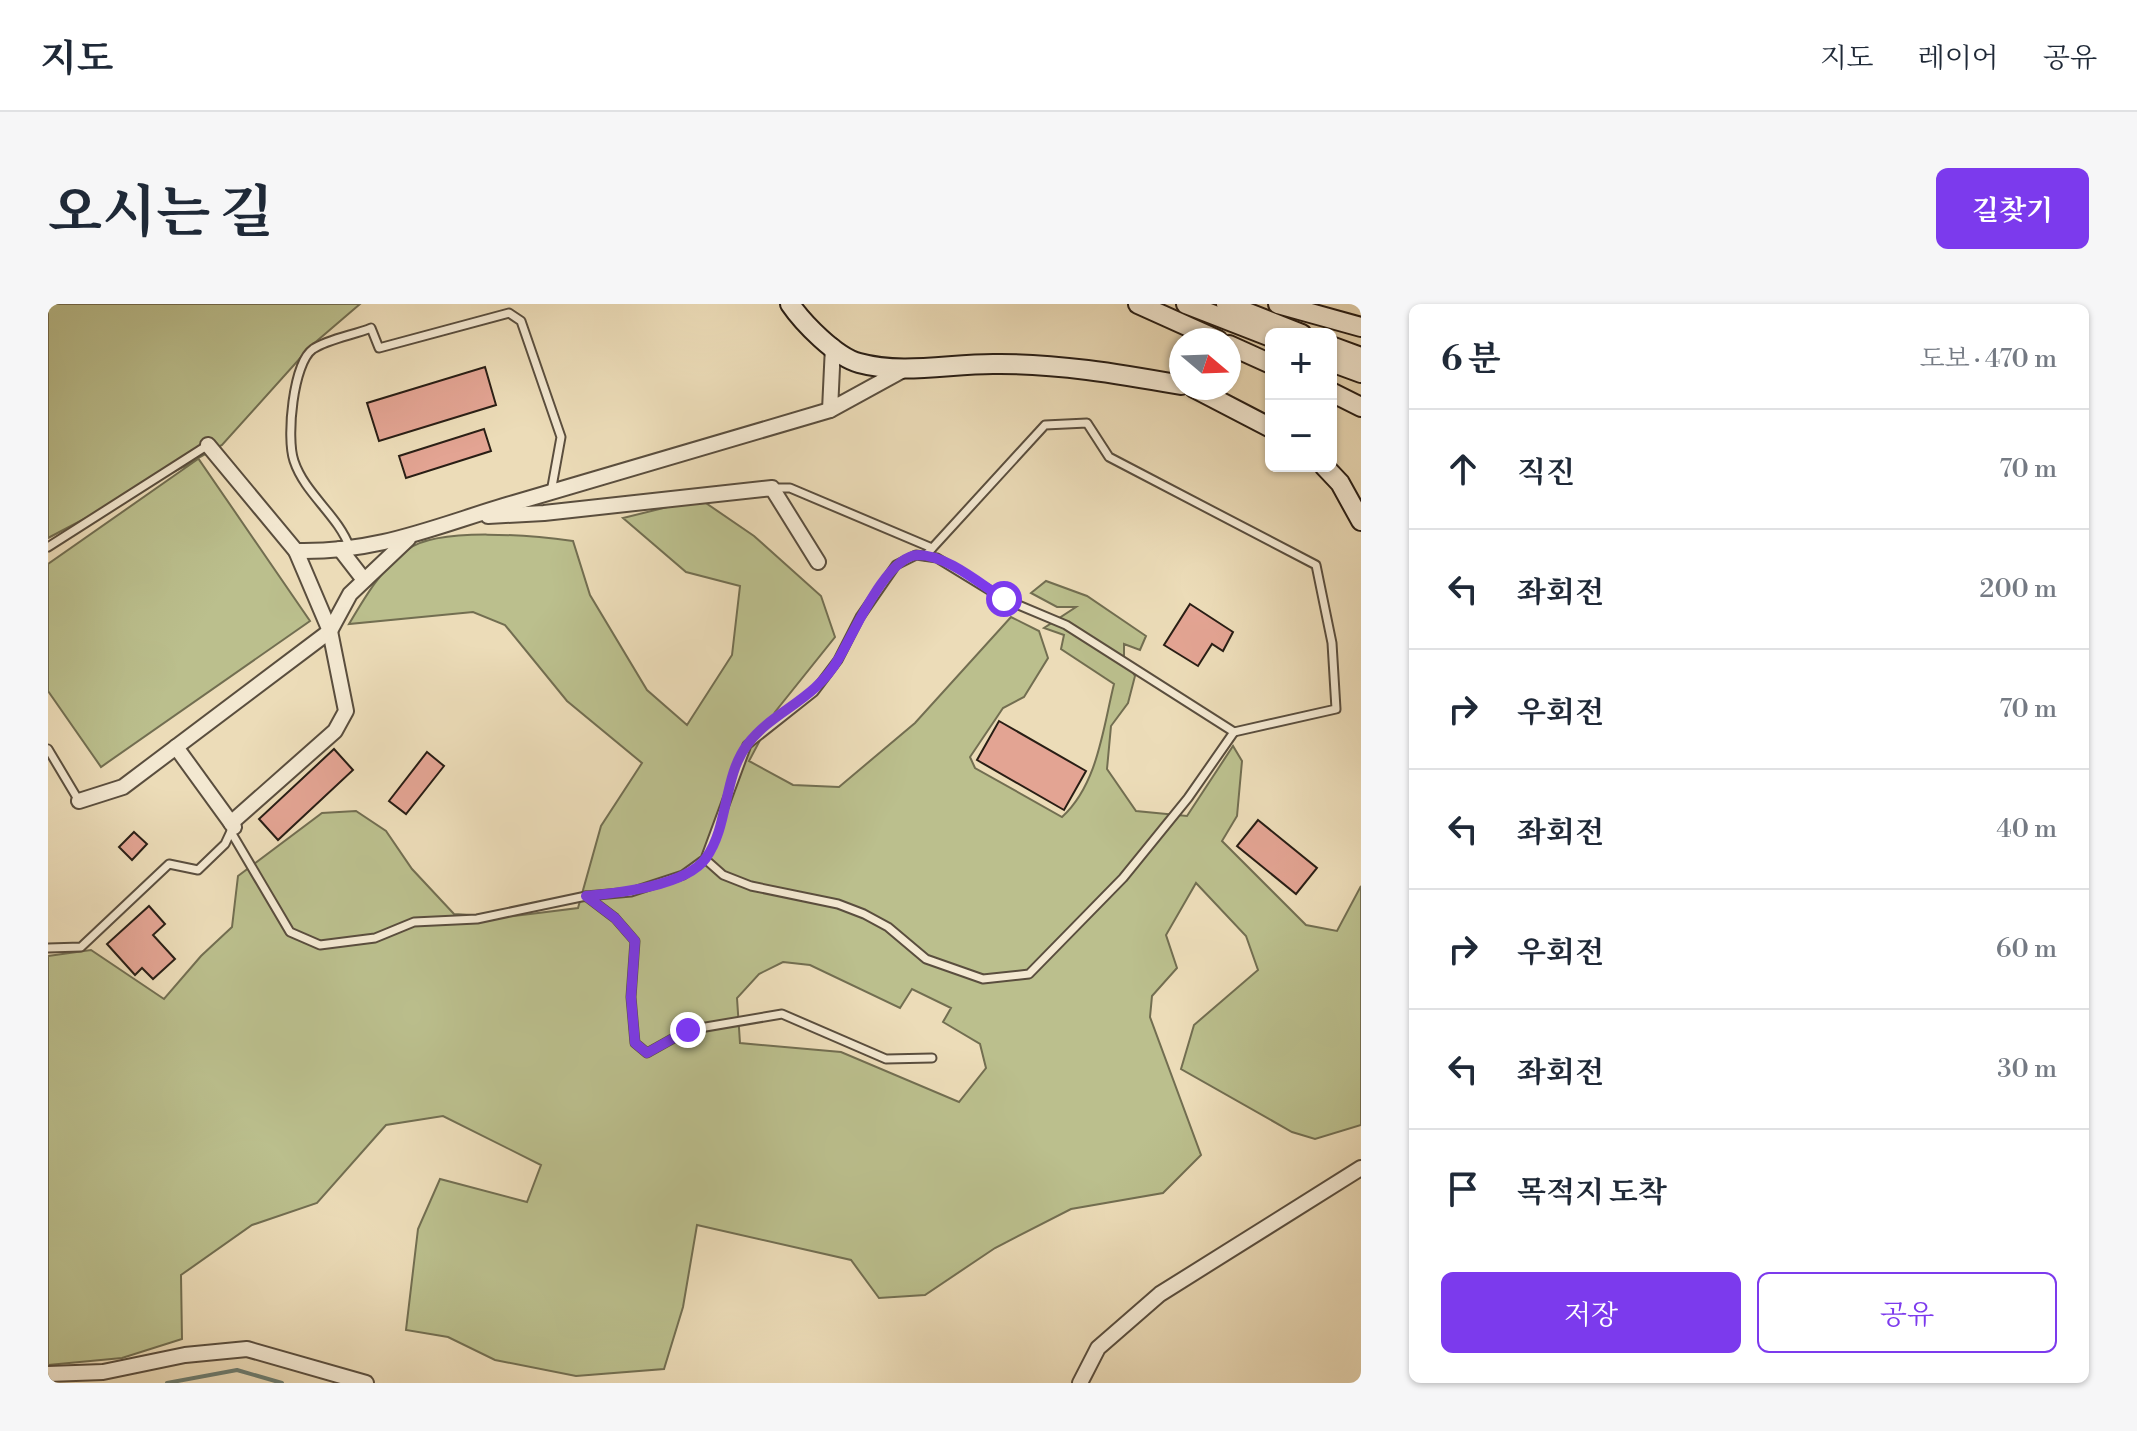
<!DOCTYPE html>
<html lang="ko">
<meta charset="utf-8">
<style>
body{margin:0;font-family:"Libre Bodoni","Noto Serif KR",serif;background:#f6f6f7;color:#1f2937}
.controls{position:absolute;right:24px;top:24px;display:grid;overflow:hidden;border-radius:12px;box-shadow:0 2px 6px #0004}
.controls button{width:72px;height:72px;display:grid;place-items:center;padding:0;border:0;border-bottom:2px solid #e0e1e3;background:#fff;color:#1f2937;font:40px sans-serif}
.compass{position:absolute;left:1121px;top:24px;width:72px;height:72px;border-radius:50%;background:#fff;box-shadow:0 2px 6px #0004;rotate:109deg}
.stop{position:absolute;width:24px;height:24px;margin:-18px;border:6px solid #7c3aed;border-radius:50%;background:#fff}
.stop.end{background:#7c3aed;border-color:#fff;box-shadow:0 2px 8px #0008}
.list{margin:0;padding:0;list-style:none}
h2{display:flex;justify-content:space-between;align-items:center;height:104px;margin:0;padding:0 32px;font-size:34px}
h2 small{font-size:26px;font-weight:400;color:#747a83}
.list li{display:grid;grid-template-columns:52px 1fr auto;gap:24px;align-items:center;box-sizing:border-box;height:120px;padding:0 32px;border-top:2px solid #e0e1e3}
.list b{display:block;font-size:30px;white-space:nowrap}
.list em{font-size:26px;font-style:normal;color:#747a83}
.actions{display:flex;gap:16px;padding:24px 32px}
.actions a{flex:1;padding:18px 0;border:2px solid #7c3aed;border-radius:12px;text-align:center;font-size:28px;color:#7c3aed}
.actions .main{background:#7c3aed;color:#fff}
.icon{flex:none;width:44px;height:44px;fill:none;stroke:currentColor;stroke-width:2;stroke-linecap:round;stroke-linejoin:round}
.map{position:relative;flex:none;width:1313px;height:1079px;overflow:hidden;border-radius:12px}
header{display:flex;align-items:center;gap:48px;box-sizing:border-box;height:112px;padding:0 40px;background:#fff;border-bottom:2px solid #e0e1e3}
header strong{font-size:38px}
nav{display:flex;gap:44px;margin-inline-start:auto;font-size:28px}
.intro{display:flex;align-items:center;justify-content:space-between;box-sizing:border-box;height:192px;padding:0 48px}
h1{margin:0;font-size:56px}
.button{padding:20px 36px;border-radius:12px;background:#7c3aed;color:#fff;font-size:28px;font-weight:700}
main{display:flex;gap:48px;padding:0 48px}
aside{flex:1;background:#fff;border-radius:12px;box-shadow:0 2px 6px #0004}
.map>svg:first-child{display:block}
</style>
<header>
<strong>지도</strong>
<nav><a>지도</a><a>레이어</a><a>공유</a></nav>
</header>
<div class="intro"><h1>오시는 길</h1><a class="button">길찾기</a></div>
<main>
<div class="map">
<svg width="1313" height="1079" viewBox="0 0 1313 1079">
<rect width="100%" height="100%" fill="#ecdcb8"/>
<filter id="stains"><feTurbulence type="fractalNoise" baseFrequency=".0025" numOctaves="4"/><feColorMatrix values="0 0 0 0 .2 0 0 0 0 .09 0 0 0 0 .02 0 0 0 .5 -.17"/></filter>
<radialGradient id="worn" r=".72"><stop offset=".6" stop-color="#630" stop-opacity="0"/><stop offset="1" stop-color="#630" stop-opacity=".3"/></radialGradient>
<!-- green -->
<g fill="#bbbf8d" stroke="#726e51" stroke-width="2" fill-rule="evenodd">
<polygon points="0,0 312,0 263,42 174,141 150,154 262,317 53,463 0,387 0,260 150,155 0,234"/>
<path d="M652,195L706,232L773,292L787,333L727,408L701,457L745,481L791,483L867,419L963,313L991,327L1000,354L976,393L955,404L922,453L927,464L1014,513C1050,480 1055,424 1066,380L1013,345L1016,331L996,324L1028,303H1009L983,289L998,277L1039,292L1098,332L1092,346L1076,340V354L1087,372L1080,399L1063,422L1059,465L1088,507L1139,512L1185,442L1194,457L1189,512L1174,537L1258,621L1289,627L1313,582V821L1267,835L1244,828L1133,765L1146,721L1210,666L1198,632L1148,579L1118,631L1129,664L1104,692L1102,713L1153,851L1115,889L1023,905L947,944L877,991L831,994L803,956L649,921L635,1003L616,1065L528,1072L447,1056L400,1033L358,1026L370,925L392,875L479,898L493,861L395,812L338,821L269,899L204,921L133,971L134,1035L74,1054L0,1061V652L43,646L116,695L153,652L184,623L190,572L274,509L308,507L338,527L364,565L406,610L458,613L530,604L553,522L594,459L519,397L457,321L425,308L301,320C317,293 333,265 359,246C390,222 487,232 525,237L542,291L599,386L639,421L684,351L692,282L638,268L575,214ZM735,658L762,661L852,704L864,685L903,704L895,718L932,740L938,764L911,798L793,748L692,739L689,694L711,670Z"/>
</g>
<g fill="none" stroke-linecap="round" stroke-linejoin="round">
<!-- stream -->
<polyline stroke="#6c7d71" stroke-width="4" points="119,1079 189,1066 234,1079"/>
</g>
<!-- building -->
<g fill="#e3a493" stroke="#291e15" stroke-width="2">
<polygon points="437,63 448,101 331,137 319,99"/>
<polygon points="436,125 443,147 358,174 351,152"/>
<polygon points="1142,300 1185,328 1175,347 1164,340 1150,362 1116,341"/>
<polygon points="951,417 1038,467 1016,506 929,456"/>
<polygon points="286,445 305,466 230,536 211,515"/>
<polygon points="379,448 396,462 358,510 341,497"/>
<polygon points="1210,516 1269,564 1248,590 1189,542"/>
<polygon points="86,528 99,540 84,556 71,543"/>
<polygon points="101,602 117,620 105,631 127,655 105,675 94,664 87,671 59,640"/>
</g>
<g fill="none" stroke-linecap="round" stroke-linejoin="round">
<defs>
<g id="lane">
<polyline points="726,184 742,184 884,244"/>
<polyline points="0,243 160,141"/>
<path d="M302,244C290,211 257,190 246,157C238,134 245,59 265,45C280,35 306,31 323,24L331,44L461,9L473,17L513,133L503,188"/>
<polyline points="877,252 997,121 1039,119 1061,153 1268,261 1284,339 1288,405 1186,428"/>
<polyline points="0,445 31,497"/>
<polyline points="183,528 242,628 272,641 327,634 366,618 429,615 538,592 567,614 587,637 583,693 587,739 599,749 640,726 734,710 838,755 884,754"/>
<polyline points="538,592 583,588 635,571 657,555 699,441 766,388 790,356 812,313 848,261 868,251 889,254 956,295 1018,321 1186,428 1140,494 1075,574 981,670 935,675 878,655 840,623 816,610 790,600 703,582 675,571 657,555"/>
<polyline points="0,644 33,643 121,560 150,566 177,540 184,525"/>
</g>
<g id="street">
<polyline points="785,42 782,106 855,66"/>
<path d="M160,141L248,247C331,249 390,221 466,199C572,168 677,137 782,106"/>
<polyline points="440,212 496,209 724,184 770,258"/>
<polyline points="292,245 316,276"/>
<polyline points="128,443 186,523"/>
<polyline points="31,497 75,483 282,327 302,290 360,235"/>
<polyline points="183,519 287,427 298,407 282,327 248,247"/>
<polyline points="0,1070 55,1068 137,1051 199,1045 318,1079"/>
<polyline points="1032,1079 1050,1044 1112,990 1313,864"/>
</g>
<g id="secondary">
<path d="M742,0C755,19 788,53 811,59C855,71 900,60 945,60C1007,59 1072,70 1133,81"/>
<polyline points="1090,0 1170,36"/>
<polyline points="1138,0 1223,33"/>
<polyline points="1178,0 1254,30"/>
<polyline points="1230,0 1313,23"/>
<polyline points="1181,41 1223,60"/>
<polyline points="1283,42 1313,53"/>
<polyline points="1283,58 1313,69"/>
<polyline points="1146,84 1223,124"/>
<polyline points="1283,88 1313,103"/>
<polyline points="1276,162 1292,179 1313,217"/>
</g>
</defs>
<!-- lane casing -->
<use href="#lane" stroke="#5a4e3e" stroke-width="11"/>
<!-- street casing -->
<use href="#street" stroke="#5a4e3e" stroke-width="18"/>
<!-- secondary casing -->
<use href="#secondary" stroke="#291e15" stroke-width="22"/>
<!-- lane -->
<use href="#lane" stroke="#f3e8d1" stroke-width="7"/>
<!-- street -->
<use href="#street" stroke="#f3e8d1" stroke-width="14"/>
<!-- secondary -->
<use href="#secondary" stroke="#f3e8d1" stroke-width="18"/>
</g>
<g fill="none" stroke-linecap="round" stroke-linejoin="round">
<!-- route -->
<path stroke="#7c3aed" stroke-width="10" d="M640,726L599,749L587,739L583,693L587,637L567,614L538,592C570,589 638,582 658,554C681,522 675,473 699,441C725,406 766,398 791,354C806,329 838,252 870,251C899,251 932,280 956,295"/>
</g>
<rect width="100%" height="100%" filter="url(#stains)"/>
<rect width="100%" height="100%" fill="url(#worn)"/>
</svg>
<div class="controls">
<button>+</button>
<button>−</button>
</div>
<svg class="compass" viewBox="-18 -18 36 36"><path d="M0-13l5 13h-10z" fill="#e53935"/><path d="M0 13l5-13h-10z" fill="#747a83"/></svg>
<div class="stop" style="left:956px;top:295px"></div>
<div class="stop end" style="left:640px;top:726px"></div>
</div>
<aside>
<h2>6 분<small>도보 · 470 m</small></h2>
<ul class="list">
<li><svg class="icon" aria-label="ahead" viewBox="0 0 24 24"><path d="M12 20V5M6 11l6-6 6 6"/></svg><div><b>직진</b></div><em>70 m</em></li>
<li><svg class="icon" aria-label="left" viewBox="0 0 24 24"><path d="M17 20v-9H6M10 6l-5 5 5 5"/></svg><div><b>좌회전</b></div><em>200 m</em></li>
<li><svg class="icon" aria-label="right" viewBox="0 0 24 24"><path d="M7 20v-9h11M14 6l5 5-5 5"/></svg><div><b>우회전</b></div><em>70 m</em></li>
<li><svg class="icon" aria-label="left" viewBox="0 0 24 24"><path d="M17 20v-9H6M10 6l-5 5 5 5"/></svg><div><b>좌회전</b></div><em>40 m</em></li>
<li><svg class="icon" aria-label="right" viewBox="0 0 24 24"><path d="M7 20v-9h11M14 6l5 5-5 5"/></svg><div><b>우회전</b></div><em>60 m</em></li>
<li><svg class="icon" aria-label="left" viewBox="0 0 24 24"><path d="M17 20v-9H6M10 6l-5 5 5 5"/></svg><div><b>좌회전</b></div><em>30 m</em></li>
<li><svg class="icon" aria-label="arrive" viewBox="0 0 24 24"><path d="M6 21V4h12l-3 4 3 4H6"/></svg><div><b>목적지 도착</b></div></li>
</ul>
<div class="actions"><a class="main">저장</a><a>공유</a></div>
</aside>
</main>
